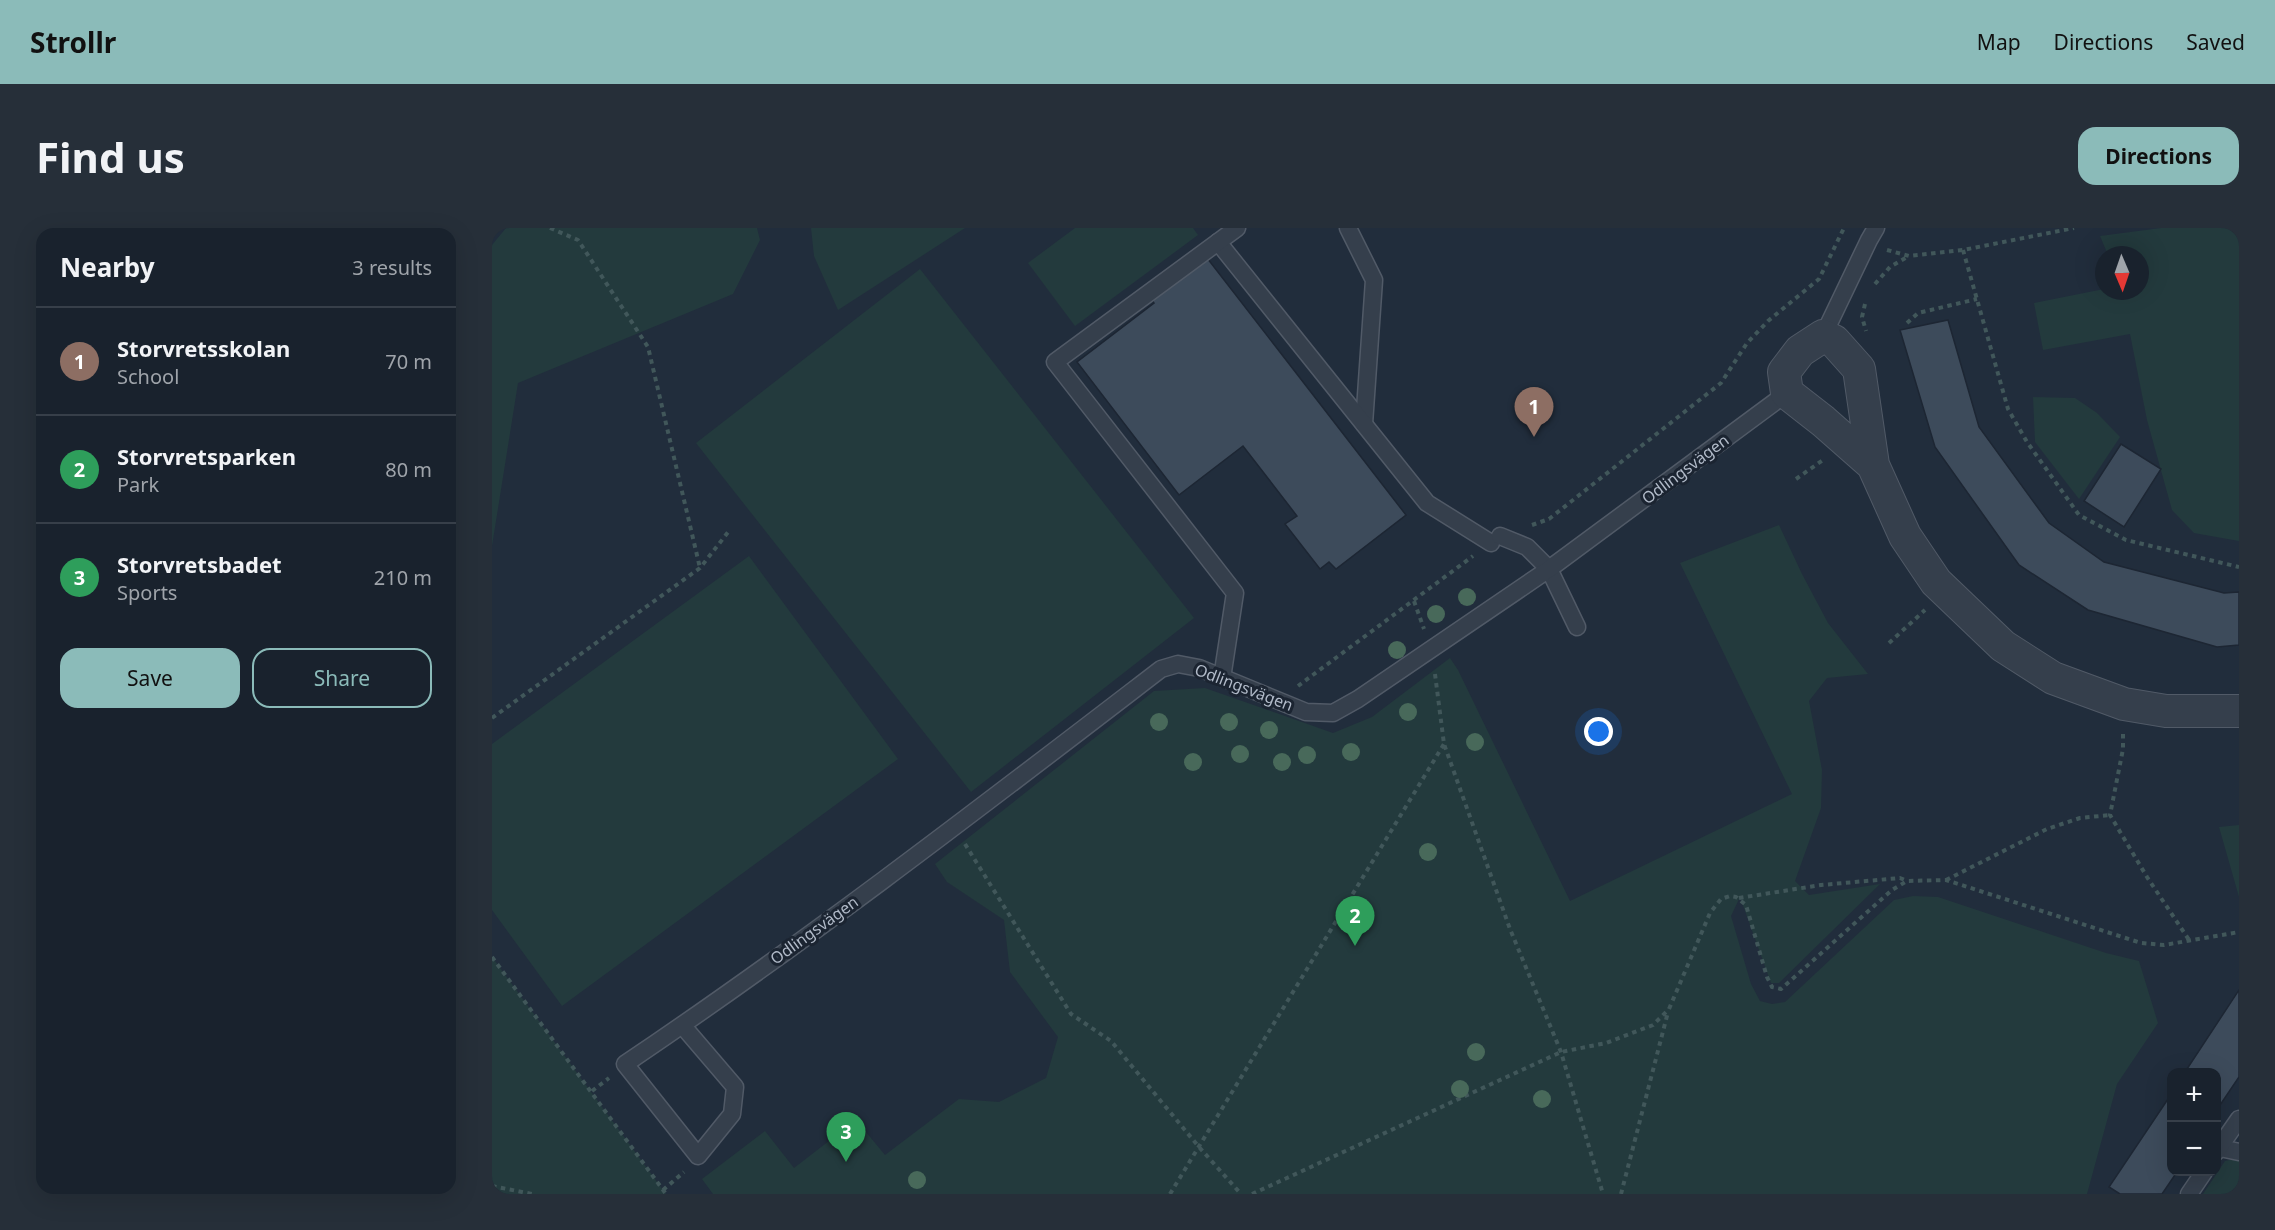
<!DOCTYPE html>
<meta charset="utf-8">
<style>
body{margin:0;font-family:"Noto Sans",sans-serif;background:#262f39;color:#f1f3f6}
.controls{position:absolute;right:18px;bottom:18px;display:grid;overflow:hidden;border-radius:12px;box-shadow:0 6px 24px #0002}
.controls button{width:54px;height:54px;display:grid;place-items:center;padding:0;border:0;border-bottom:2px solid #373f49;background:#19222d;color:#f1f3f6;font:30px sans-serif}
.compass{position:absolute;left:1603px;top:18px;width:54px;height:54px;border-radius:50%;background:#19222d;box-shadow:0 6px 24px #0002;rotate:178deg}
.you{position:absolute;left:1107px;top:504px;width:21px;height:21px;margin:-15px;border:4px solid #fff;border-radius:50%;background:#1a73e8;box-shadow:0 0 0 9px #1a73e833}
.badge{display:grid;place-items:center;width:39px;height:39px;border-radius:50%;background:#8bbbb9;color:#fff;font-size:20px;font-weight:700}
.pin{position:absolute;translate:-50% -50px;filter:drop-shadow(0 2px 3px #0008)}
.pin::after{content:'';position:absolute;top:32px;width:21px;height:18px;background:inherit;clip-path:polygon(0 0,100% 0,50% 100%)}
.list{margin:0;padding:0;list-style:none}
h2{display:flex;justify-content:space-between;align-items:center;height:78px;margin:0;padding:0 24px;font-size:26px}
h2 small{font-size:20px;font-weight:400;color:#9fa4aa}
.list li{display:grid;grid-template-columns:39px 1fr auto;gap:18px;align-items:center;box-sizing:border-box;height:108px;padding:0 24px;border-top:2px solid #373f49}
.list b{display:block;font-size:22px;white-space:nowrap}
.list p{margin:0;font-size:20px;white-space:nowrap;color:#9fa4aa}
.list em{font-size:20px;font-style:normal;color:#9fa4aa}
.actions{display:flex;gap:12px;padding:18px 24px}
.actions a{flex:1;padding:14px 0;border:2px solid #8bbbb9;border-radius:18px;text-align:center;font-size:21px;color:#8bbbb9}
.actions .main{background:#8bbbb9;color:#111}
.map{position:relative;flex:none;width:1747px;height:966px;overflow:hidden;border-radius:18px}
header{display:flex;align-items:center;gap:36px;box-sizing:border-box;height:84px;padding:0 30px;background:#8bbbb9;color:#111}
header strong{font-size:28px}
nav{display:flex;gap:33px;margin-inline-start:auto;font-size:21px}
.intro{display:flex;align-items:center;justify-content:space-between;box-sizing:border-box;height:144px;padding:0 36px}
h1{margin:0;font-size:42px}
.button{padding:15px 27px;border-radius:18px;background:#8bbbb9;color:#111;font-size:21px;font-weight:700}
main{display:flex;gap:36px;padding:0 36px}
aside{flex:1;background:#19222d;border-radius:18px;box-shadow:0 6px 24px #0002}
.map>svg:first-child{display:block}
</style>
<header>
<strong>Strollr</strong>
<nav><a>Map</a><a>Directions</a><a>Saved</a></nav>
</header>
<div class="intro"><h1>Find us</h1><a class="button">Directions</a></div>
<main>
<aside>
<h2>Nearby<small>3 results</small></h2>
<ul class="list">
<li><span class="badge" style="background:#8d6e63">1</span><div><b>Storvretsskolan</b><p>School</p></div><em>70 m</em></li>
<li><span class="badge" style="background:#2e9e5b">2</span><div><b>Storvretsparken</b><p>Park</p></div><em>80 m</em></li>
<li><span class="badge" style="background:#2e9e5b">3</span><div><b>Storvretsbadet</b><p>Sports</p></div><em>210 m</em></li>
</ul>
<div class="actions"><a class="main">Save</a><a>Share</a></div>
</aside>
<div class="map">
<svg width="1747" height="966" viewBox="0 0 1747 966">
<rect width="100%" height="100%" fill="#212d3c"/>
<!-- green -->
<g fill="#233a3d">
<polygon points="14,0 265,0 268,12 241,66 26,155 0,318 0,17"/>
<polygon points="319,0 473,0 346,82 322,28"/>
<polygon points="583,0 701,0 706,7 583,98 536,35"/>
<polygon points="1669,0 1747,0 1747,313 1702,305 1680,282 1655,192 1638,106 1551,122 1542,75 1612,61 1612,63 1648,63 1648,27 1616,27 1608,8"/>
<polygon points="428,41 702,390 479,564 204,215"/>
<polygon points="1541,169 1583,170 1605,185 1628,209 1587,271 1543,214"/>
<polygon points="1287,297 1310,346 1336,395 1376,446 1335,450 1317,473 1330,542 1329,580 1303,653 1317,667 1388,656 1287,755 1279,755 1248,669 1239,688 1259,756 1268,773 1280,776 1293,774 1402,672 1421,668 1446,669 1614,725 1647,733 1666,795 1625,856 1595,966 221,966 210,951 273,903 302,940 364,892 393,927 467,871 507,874 554,850 566,809 518,744 512,692 455,654 443,636 662,463 713,460 841,505 880,489 958,430 966,442 1078,673 1300,566 1188,335"/>
<polygon points="257,328 406,531 70,778 0,682 0,516"/>
<polygon points="1747,597 1747,669 1727,599"/>
<polygon points="0,729 174,966 0,966"/>
<polygon points="1747,930 1747,966 1711,966 1733,933"/>
</g>
<!-- building -->
<g fill="#3d4b5b" stroke="#1d2633" stroke-width="1.5">
<polygon points="712,26 914,287 844,341 837,334 828,341 793,296 805,288 751,218 687,267 585,134 662,75 657,68"/>
<polygon points="1456,92 1487,199 1557,295 1612,334 1732,365 1747,364 1747,417 1725,419 1596,382 1527,337 1443,219 1408,102"/>
<polygon points="1629,216 1669,241 1632,299 1592,273"/>
<polygon points="1747,762 1747,849 1724,883 1724,844 1693,844"/>
<polygon points="1680,865 1680,944 1685,944 1670,966 1628,966 1617,959"/>
</g>
<g fill="none" stroke-linecap="round" stroke-linejoin="round">
<defs>
<g id="service">
<polyline points="856,0 882,52 872,196"/>
<polyline points="726,14 935,275 999,315"/>
<polyline points="1331,108 1377,12 1384,0"/>
<polyline points="1008,308 1035,319 1057,341 1085,399"/>
<polyline points="730,450 743,365 563,134 745,0"/>
<path d="M190,797L243,859L240,886L206,928L133,836C317,712 493,576 669,441L686,436L707,440L814,484L841,485L866,471L1057,341L1295,165"/>
<polyline points="1728,920 1747,924"/>
<polyline points="1724,924 1747,891"/>
<polyline points="1697,966 1712,944"/>
</g>
<polyline id="minor" points="1381,237 1331,193 1295,165 1292,144 1308,123 1331,108 1342,113 1367,141 1381,237 1413,308 1444,354 1511,418 1561,450 1632,476 1674,483 1747,483"/>
</defs>
<!-- service casing -->
<use href="#service" stroke="#515a67" stroke-width="19"/>
<!-- minor casing -->
<use href="#minor" stroke="#515a67" stroke-width="34"/>
<!-- path -->
<g stroke="#41575a" stroke-width="4" stroke-dasharray="4.5 4.5" stroke-linecap="butt">
<polyline points="58,0 86,12 156,119 208,340"/>
<polyline points="1395,22 1417,28 1471,22 1582,0"/>
<polyline points="1471,22 1516,181 1535,214 1587,287 1634,312 1747,339"/>
<polyline points="1383,56 1398,39 1417,28"/>
<polyline points="1373,76 1370,89 1374,103"/>
<polyline points="1415,95 1426,85 1485,71"/>
<polyline points="1304,251 1331,232"/>
<polyline points="1040,297 1057,291 1229,155 1255,115 1276,93 1327,51 1352,0"/>
<polyline points="922,373 932,401"/>
<polyline points="1397,415 1433,382"/>
<polyline points="943,446 952,516 1018,701 1069,824 1111,966"/>
<polyline points="806,458 981,328"/>
<polyline points="0,490 208,340 237,303"/>
<polyline points="1631,506 1631,521 1618,587 1655,649 1697,712"/>
<polyline points="473,616 579,786 619,813 707,919 749,966"/>
<polyline points="1454,652 1555,601 1588,590 1618,587"/>
<polyline points="1247,670 1329,657 1408,650 1415,653"/>
<polyline points="0,729 174,966"/>
<polyline points="100,863 117,850"/>
<polyline points="0,958 40,966"/>
<polyline points="171,962 192,944"/>
<polyline points="678,966 952,516"/>
<polyline points="760,966 1069,824 1114,815 1161,797 1177,781 1218,685 1229,671 1238,668 1244,669 1254,677 1275,749 1280,759 1289,761 1400,662 1415,653 1454,652 1649,715 1672,717 1747,704"/>
<polyline points="1129,966 1176,784"/>
</g>
<!-- service -->
<use href="#service" stroke="#353f4c" stroke-width="16"/>
<!-- minor -->
<use href="#minor" stroke="#353f4c" stroke-width="32"/>
</g>
<!-- trees -->
<g fill="#48695a">
<circle cx="975" cy="369" r="9"/>
<circle cx="944" cy="386" r="9"/>
<circle cx="905" cy="422" r="9"/>
<circle cx="916" cy="484" r="9"/>
<circle cx="667" cy="494" r="9"/>
<circle cx="737" cy="494" r="9"/>
<circle cx="777" cy="502" r="9"/>
<circle cx="983" cy="514" r="9"/>
<circle cx="859" cy="524" r="9"/>
<circle cx="748" cy="526" r="9"/>
<circle cx="815" cy="527" r="9"/>
<circle cx="701" cy="534" r="9"/>
<circle cx="790" cy="534" r="9"/>
<circle cx="936" cy="624" r="9"/>
<circle cx="984" cy="824" r="9"/>
<circle cx="968" cy="861" r="9"/>
<circle cx="1050" cy="871" r="9"/>
<circle cx="425" cy="952" r="9"/>
</g>
<g text-anchor="middle" dominant-baseline="central" stroke-width="6" stroke-linejoin="round" paint-order="stroke">
<!-- street labels -->
<g font-size="16" fill="#b1bac8" stroke="#1b2431">
<text transform="translate(1193 241) rotate(-37)">Odlingsvägen</text>
<text transform="translate(752 459) rotate(21)">Odlingsvägen</text>
<text transform="translate(322 702) rotate(-36)">Odlingsvägen</text>
</g>
</g>
</svg>
<div class="controls">
<button>+</button>
<button>−</button>
</div>
<svg class="compass" viewBox="-18 -18 36 36"><path d="M0-13l5 13h-10z" fill="#e53935"/><path d="M0 13l5-13h-10z" fill="#9fa4aa"/></svg>
<div class="you"></div>
<div class="pin badge" style="left:1042px;top:209px;background:#8d6e63">1</div>
<div class="pin badge" style="left:863px;top:718px;background:#2e9e5b">2</div>
<div class="pin badge" style="left:354px;top:934px;background:#2e9e5b">3</div>
</div>
</main>
